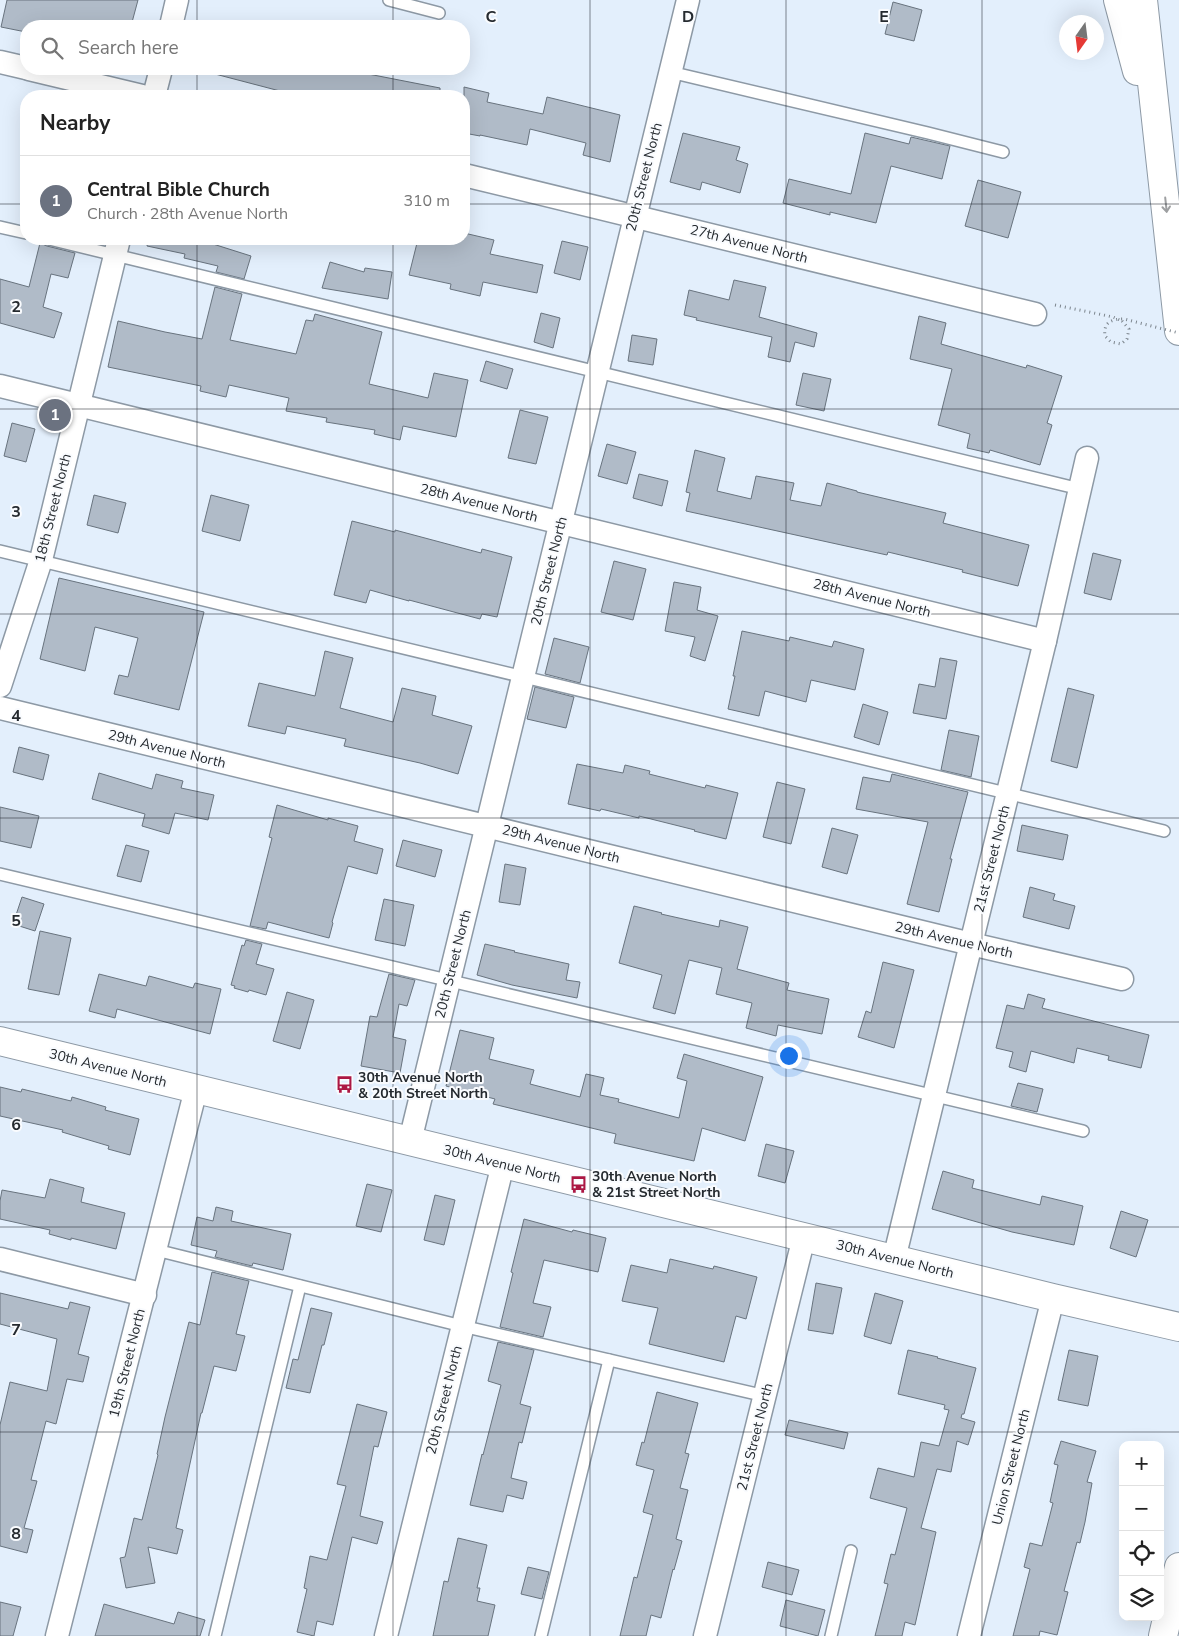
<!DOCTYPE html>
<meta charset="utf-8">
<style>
body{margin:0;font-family:"Nunito Sans",sans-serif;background:#f6f6f6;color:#222}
.controls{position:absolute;right:15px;bottom:15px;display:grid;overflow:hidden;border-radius:10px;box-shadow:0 5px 20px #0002}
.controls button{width:45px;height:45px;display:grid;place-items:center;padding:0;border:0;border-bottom:1px solid #e0e0e0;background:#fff;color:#222;font:25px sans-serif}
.compass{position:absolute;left:1059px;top:15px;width:45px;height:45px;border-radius:50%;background:#fff;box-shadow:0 5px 20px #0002;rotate:194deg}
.you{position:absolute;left:788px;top:1055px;width:18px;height:18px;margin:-12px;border:4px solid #fff;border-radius:50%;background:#1a73e8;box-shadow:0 0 0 8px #1a73e833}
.badge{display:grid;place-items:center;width:32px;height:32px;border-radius:50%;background:#ac1743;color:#fff;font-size:16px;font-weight:700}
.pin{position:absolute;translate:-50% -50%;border:2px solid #fff;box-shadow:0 1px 5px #0006}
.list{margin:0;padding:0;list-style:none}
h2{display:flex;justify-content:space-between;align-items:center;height:65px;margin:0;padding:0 20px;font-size:21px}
h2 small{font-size:16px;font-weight:400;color:#767676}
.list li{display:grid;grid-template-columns:32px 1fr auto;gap:15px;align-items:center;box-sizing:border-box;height:90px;padding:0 20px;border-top:1px solid #e0e0e0}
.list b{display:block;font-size:19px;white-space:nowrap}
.list p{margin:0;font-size:16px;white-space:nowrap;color:#767676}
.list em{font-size:16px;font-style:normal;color:#767676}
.icon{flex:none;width:28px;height:28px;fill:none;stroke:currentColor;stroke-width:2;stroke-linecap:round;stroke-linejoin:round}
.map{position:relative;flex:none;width:1179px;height:1636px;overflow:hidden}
.search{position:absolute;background:#fff;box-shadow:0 5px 20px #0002;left:20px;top:20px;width:450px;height:55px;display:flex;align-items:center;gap:12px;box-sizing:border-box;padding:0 18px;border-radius:20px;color:#767676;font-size:19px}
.panel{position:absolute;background:#fff;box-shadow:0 5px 20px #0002;left:20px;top:90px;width:450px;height:155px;border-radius:20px}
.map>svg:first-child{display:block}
</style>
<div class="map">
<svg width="1179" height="1636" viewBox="0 0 1179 1636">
<rect width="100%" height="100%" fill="#e3effc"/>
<!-- building -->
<g fill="#b0bbc8" stroke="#68737e">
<polygon points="7,0 138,0 131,26 48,26 32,22 31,26 26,26 26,32 1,27"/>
<polygon points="893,2 922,10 914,41 885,34"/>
<polygon points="215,69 359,69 358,72 440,88 440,96 299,96 215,74"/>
<polygon points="464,87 489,93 487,102 543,114 547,97 620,115 610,162 583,155 586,143 530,129 527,145 480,135 480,136 464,133"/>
<polygon points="683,133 740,147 736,160 748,164 740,193 702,182 700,190 670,182"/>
<polygon points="865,133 909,144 911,137 950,146 942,179 891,166 876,223 830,212 830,215 783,203 789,179 851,194"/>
<polygon points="978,180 1021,192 1008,238 965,226"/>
<polygon points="464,233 494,240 490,254 543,265 537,293 483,282 480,296 450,289 451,284 409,275 418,239 464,239"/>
<polygon points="148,239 203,239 213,241 213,244 251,256 244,279 216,272 218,266 184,258 185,254 147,246"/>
<polygon points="562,241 588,247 580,280 554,273"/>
<polygon points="40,243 47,246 75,253 68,278 51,274 43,307 62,313 54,338 0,323 0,279 29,287"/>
<polygon points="330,262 364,272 365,268 392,272 388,299 322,288"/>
<polygon points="734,280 766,287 759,317 817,333 814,347 795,342 790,362 768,357 772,337 696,320 697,318 684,315 689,290 729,300"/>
<polygon points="215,287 242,294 230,340 296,354 306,320 313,321 315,314 382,332 369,384 428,398 434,373 468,380 456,437 403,426 400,440 374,434 375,430 326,422 327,418 286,411 289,398 229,385 226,397 200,391 201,386 108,367 118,321 165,332 202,339"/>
<polygon points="541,313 560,318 553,348 534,342"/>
<polygon points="919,316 946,323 941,344 1026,368 1027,365 1062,376 1047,423 1052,425 1040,465 990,450 989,453 967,448 970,434 938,425 952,369 910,359"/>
<polygon points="632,335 657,339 653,365 628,361"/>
<polygon points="486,361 513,369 507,389 480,381"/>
<polygon points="803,373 831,379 824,411 796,405"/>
<polygon points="520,410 548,417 536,464 508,458"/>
<polygon points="12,423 35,429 26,462 4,456"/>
<polygon points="607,444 636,452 627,484 598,476"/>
<polygon points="695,450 725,458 717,491 751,499 756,476 794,483 790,500 821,506 827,483 857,491 857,492 946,513 943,523 1029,545 1018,586 962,572 963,570 888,552 887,555 686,511 690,493 686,492"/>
<polygon points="639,474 668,481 662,506 633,498"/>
<polygon points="94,495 126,503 118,533 87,525"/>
<polygon points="211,495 249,505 240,541 202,531"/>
<polygon points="352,521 395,532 395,530 481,553 482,549 512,557 497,617 482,614 480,619 409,600 409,601 370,590 366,603 334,595"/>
<polygon points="1093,553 1121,560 1111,600 1084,593"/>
<polygon points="614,561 646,569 633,620 601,612"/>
<polygon points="59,578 204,612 179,710 114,694 119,675 128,677 138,638 95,627 85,671 40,659"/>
<polygon points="674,582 701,587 697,610 718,616 705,661 690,656 695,637 665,631"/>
<polygon points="742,631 789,641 790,637 832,647 834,641 864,649 855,690 811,680 806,702 765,691 759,716 728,709 735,676 733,676"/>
<polygon points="554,638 589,647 580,683 545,674"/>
<polygon points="325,651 353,658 340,708 393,722 402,688 436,696 432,715 472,726 458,774 420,763 344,746 346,739 287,726 285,734 248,726 259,683 315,696"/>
<polygon points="940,658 957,661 946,719 913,713 919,684 935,687"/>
<polygon points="535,687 574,697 566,728 527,719"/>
<polygon points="1068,688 1094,695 1077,768 1051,761"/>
<polygon points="863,704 888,712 879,745 854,737"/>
<polygon points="949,730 979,736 971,777 941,770"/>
<polygon points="19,747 49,755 43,780 13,772"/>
<polygon points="577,764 623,773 625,765 650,771 649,774 705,788 706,785 738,793 726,839 694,831 695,830 639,816 639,818 601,809 600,811 568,804"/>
<polygon points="99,773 152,789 156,774 183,781 181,788 214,795 208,820 175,813 169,834 142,826 145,814 92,799"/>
<polygon points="892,774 968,792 950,859 952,859 939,912 907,904 928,822 856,809 863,777 890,782"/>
<polygon points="777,782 805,789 791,844 763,837"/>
<polygon points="277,805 328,820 328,818 358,826 354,841 383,849 377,874 348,866 332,922 333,923 329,938 268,922 266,929 250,926 272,838 269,837"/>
<polygon points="0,807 39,816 31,848 0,841"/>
<polygon points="1022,825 1068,835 1063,860 1017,851"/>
<polygon points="832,828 858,835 847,874 822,867"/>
<polygon points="403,840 442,850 435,877 396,866"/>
<polygon points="126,845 149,851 141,882 117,876"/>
<polygon points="505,864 526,868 520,905 499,902"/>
<polygon points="1030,887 1055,894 1053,900 1075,906 1069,929 1023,917"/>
<polygon points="22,897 44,904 35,931 13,924"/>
<polygon points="384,899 414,905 405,946 375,940"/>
<polygon points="634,906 662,913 661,914 719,927 720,920 748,927 737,969 789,983 787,990 829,999 822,1034 778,1025 776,1036 746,1028 752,1003 716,994 722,968 689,960 675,1014 653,1008 662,975 619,963"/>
<polygon points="40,931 71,938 59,995 28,989"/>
<polygon points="246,940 262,944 256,964 274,969 266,995 249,990 248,992 234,988 235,986 231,985 242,945 244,946"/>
<polygon points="485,944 515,951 514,952 569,964 566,980 580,982 577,998 512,985 477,975"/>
<polygon points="883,962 914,970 894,1048 858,1037 866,1011 871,1013"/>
<polygon points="99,974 146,986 149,976 193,988 195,983 221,989 210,1034 117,1009 115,1018 89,1011"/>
<polygon points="389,974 415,980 407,1006 399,1004 393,1037 406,1040 400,1073 361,1066 370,1016 377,1017"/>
<polygon points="287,992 314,1000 300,1049 273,1041"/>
<polygon points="1028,994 1045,999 1042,1008 1149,1035 1141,1068 1108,1060 1109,1056 1077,1048 1074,1063 1031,1051 1026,1072 1009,1067 1013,1052 996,1048 1007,1005 1024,1009"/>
<polygon points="460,1030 494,1038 489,1059 534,1070 530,1084 580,1097 586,1074 604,1078 600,1095 619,1099 618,1102 679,1118 687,1081 677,1078 684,1054 763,1077 745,1141 702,1128 694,1161 614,1143 616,1134 493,1104 495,1099 446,1086"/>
<polygon points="1018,1083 1043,1089 1037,1112 1011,1106"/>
<polygon points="0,1087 21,1092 22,1089 71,1101 72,1097 106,1107 105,1110 139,1119 130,1155 108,1149 109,1146 62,1132 63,1130 0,1116"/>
<polygon points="766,1144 794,1151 785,1183 758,1176"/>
<polygon points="943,1171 974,1180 972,1188 1040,1205 1042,1196 1083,1206 1074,1245 1012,1232 932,1209"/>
<polygon points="50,1179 84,1188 81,1202 125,1213 116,1249 71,1238 71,1240 49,1234 50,1230 0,1219 0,1201 2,1190 45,1198"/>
<polygon points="367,1184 392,1190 381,1232 356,1226"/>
<polygon points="435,1195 455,1200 444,1245 424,1240"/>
<polygon points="216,1207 233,1211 231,1221 291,1234 283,1270 253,1263 252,1266 215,1257 217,1251 191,1245 197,1217 213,1221"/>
<polygon points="1121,1211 1148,1220 1136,1257 1110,1248"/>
<polygon points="524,1219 572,1232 573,1230 606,1238 598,1272 544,1260 533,1303 551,1307 543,1337 500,1327 513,1273 511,1272"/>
<polygon points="670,1259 713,1269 714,1266 757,1277 746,1319 736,1316 724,1362 649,1344 658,1308 622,1301 631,1265 667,1273"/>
<polygon points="212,1272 249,1281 236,1334 245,1336 236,1371 214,1366 202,1413 201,1413 176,1528 183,1530 177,1554 148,1547 155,1583 126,1588 120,1558 125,1557 134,1518 142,1520 158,1455 157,1454 165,1417 189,1322 200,1325"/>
<polygon points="816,1283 842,1288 833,1334 808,1330"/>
<polygon points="0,1293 68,1309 70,1302 90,1307 78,1354 89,1357 83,1382 67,1379 56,1424 46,1421 31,1480 37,1481 24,1528 33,1530 27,1553 0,1546 0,1425 10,1382 47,1391 57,1339 0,1324"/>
<polygon points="875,1293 903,1301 891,1344 864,1336"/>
<polygon points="311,1308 332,1313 324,1345 322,1345 310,1393 286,1388 293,1359 298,1360"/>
<polygon points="498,1342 534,1350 520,1404 531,1407 522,1443 519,1442 511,1478 527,1482 523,1499 507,1495 503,1512 470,1505 482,1454 483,1455 501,1385 488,1381"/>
<polygon points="908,1350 938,1357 937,1358 976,1368 964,1414 962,1414 961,1418 975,1422 968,1445 957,1441 951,1472 937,1469 921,1528 936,1532 915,1625 905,1622 902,1636 875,1636 888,1584 884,1583 891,1554 895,1555 907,1508 870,1498 878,1468 914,1477 921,1442 939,1446 949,1410 944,1409 945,1405 898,1394"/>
<polygon points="1069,1350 1098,1356 1088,1406 1058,1400"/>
<polygon points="657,1392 698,1403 685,1453 689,1454 680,1488 688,1490 676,1539 682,1541 674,1570 673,1569 661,1618 651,1615 646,1636 620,1636 634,1577 637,1578 653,1515 643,1512 654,1470 636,1465 642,1442 644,1443"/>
<polygon points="357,1404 387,1412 378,1447 374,1446 360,1516 383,1522 377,1544 352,1537 333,1625 317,1621 314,1636 297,1632 307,1589 304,1588 310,1556 327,1560 346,1486 337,1484"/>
<polygon points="789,1420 848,1433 844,1449 785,1435"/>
<polygon points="1061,1441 1096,1451 1087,1482 1092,1483 1085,1522 1080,1543 1077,1542 1064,1591 1068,1592 1057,1635 1040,1631 1039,1636 1013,1636 1030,1569 1024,1567 1030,1543 1042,1546 1053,1503 1050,1502 1058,1465 1054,1464"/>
<polygon points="458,1538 487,1545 477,1588 480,1588 477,1601 495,1605 488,1636 433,1636 444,1581 448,1582"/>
<polygon points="768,1562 799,1570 792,1595 762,1587"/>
<polygon points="528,1567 549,1572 542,1599 521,1594"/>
<polygon points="786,1600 825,1610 818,1636 780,1626"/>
<polygon points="0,1602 21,1607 13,1636 0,1636"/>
<polygon points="104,1604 174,1624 178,1612 205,1620 200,1636 95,1636"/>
</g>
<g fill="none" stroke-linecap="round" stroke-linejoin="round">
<defs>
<g id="lane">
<polyline points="389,0 439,13"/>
<polyline points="670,72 928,133 1003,152"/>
<polyline points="0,227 26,233"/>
<polyline points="49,239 1080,489"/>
<polyline points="0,551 1164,831"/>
<polyline points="0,874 1083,1131"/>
<polyline points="156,1250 462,1326 765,1396"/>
<polyline points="215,1636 300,1286"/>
<polyline points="541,1636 609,1360"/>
<polyline points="831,1636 851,1551"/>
</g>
<g id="street">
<polyline points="171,26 177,0"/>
<polyline points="0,62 26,68"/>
<polyline points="29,69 142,96"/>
<polyline points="154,96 161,69"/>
<polyline points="464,175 1035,314"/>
<polyline points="0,386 1045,641"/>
<polyline points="0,686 41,560 119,239"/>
<polyline points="0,708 971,944 1122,979"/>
<polyline points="410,1141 688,0"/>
<polyline points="0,1259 145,1295"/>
<polyline points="894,1259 1045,641 1087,458"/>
<polyline points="57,1636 196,1089"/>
<polyline points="386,1636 503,1164"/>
<polyline points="705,1636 804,1237"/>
<polyline points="969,1636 1053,1298"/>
</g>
<polyline id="secondary" points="0,1041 1053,1298 1179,1327"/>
<g id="highway">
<polyline points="1118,0 1137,71"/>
<polyline points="1143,0 1179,331"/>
<polyline points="1163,1636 1179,1567"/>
</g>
</defs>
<!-- lane casing -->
<use href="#lane" stroke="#8d99a5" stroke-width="14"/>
<!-- street casing -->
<use href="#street" stroke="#8d99a5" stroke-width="25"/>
<!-- secondary casing -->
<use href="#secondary" stroke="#8d99a5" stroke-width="30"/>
<!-- highway casing -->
<use href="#highway" stroke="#8d99a5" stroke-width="30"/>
<!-- path -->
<polyline stroke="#7c858d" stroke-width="3" stroke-dasharray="1 4" stroke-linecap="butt" points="1055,305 1113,317 1122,321"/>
<!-- lane -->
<use href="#lane" stroke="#fff" stroke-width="11"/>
<!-- street -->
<use href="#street" stroke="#fff" stroke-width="22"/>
<!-- secondary -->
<use href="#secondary" stroke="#fff" stroke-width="28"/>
<!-- highway -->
<use href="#highway" stroke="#fff" stroke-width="28"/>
<!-- path-bridge -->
<path stroke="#7c858d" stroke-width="3" stroke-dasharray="1 4" stroke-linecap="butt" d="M1122,321L1129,329L1127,339L1121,344L1111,342L1105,336C1103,322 1112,319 1124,319L1179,333"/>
</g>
<!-- one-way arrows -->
<defs><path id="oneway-shaft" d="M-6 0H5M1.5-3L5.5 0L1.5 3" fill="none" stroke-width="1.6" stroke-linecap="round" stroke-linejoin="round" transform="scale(1.25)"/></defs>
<use stroke="#9d9fa1" href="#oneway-shaft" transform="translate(1166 205) rotate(84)"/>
<!-- grid -->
<path fill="none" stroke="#252a2f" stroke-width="1" stroke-opacity="0.55" d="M197,0V26M393,0V26M590,0V1636M786,0V1636M982,0V1636M197,69V96M393,69V96M0,204H26M464,204H1179M197,239V1636M393,239V1636M0,409H1179M0,614H1179M0,818H1179M0,1022H1179M0,1227H1179M0,1432H1179"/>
<!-- icons -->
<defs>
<symbol id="bus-bare" viewBox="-9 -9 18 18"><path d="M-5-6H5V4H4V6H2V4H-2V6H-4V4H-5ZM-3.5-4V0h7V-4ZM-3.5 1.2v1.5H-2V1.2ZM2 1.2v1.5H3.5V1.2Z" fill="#ac1743" stroke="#f9fbfe" stroke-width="2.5" paint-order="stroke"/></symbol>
</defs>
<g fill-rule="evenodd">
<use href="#bus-bare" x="332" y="1072" width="25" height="25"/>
<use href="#bus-bare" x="566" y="1172" width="25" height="25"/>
</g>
<g text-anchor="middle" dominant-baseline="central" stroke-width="4" stroke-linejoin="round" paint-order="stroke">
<!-- street labels -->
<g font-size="14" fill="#252a2f" stroke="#f9fbfe">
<text transform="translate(644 177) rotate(-76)">20th Street North</text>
<text transform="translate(749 244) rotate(14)">27th Avenue North</text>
<text transform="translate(479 503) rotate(14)">28th Avenue North</text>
<text transform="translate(53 508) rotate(-76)">18th Street North</text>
<text transform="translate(549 571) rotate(-76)">20th Street North</text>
<text transform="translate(872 598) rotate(14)">28th Avenue North</text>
<text transform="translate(167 749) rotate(14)">29th Avenue North</text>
<text transform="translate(561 844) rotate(14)">29th Avenue North</text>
<text transform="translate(992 859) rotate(-76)">21st Street North</text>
<text transform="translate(954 940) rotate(13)">29th Avenue North</text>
<text transform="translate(453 964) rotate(-76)">20th Street North</text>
<text transform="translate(108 1068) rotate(14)">30th Avenue North</text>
<text transform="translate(502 1164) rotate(14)">30th Avenue North</text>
<text transform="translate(895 1259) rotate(14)">30th Avenue North</text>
<text transform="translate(127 1363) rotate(-76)">19th Street North</text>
<text transform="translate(444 1400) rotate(-76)">20th Street North</text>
<text transform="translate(755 1437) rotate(-76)">21st Street North</text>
<text transform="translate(1011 1467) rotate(-76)">Union Street North</text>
</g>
<!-- poi labels -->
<g font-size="14" font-weight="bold" fill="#252a2f" stroke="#f9fbfe" text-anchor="start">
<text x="358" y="1077">30th Avenue North<tspan x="358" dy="16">&amp; 20th Street North</tspan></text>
<text x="592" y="1176">30th Avenue North<tspan x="592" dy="16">&amp; 21st Street North</tspan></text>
</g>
</g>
<g font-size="16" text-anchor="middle" font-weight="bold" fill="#252a2f" stroke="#f9fbfe" stroke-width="4" stroke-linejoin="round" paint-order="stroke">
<text x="491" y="22">C</text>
<text x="688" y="22">D</text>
<text x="884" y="22">E</text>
<text x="16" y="312">2</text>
<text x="16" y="517">3</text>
<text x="16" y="721">4</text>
<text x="16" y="926">5</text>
<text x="16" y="1130">6</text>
<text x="16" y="1335">7</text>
<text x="16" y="1539">8</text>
</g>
</svg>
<div class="controls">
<button>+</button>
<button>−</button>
<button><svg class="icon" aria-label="locate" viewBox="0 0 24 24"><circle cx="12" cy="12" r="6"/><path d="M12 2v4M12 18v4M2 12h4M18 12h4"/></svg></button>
<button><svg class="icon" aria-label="layers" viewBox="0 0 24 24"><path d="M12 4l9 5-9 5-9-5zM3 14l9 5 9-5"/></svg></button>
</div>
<svg class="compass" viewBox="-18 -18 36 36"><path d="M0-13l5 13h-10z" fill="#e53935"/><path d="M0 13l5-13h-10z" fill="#767676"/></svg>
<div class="you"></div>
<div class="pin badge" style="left:55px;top:415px;background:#6b7280">1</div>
<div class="search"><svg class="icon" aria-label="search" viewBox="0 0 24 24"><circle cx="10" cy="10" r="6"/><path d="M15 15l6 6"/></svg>Search here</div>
<section class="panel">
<h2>Nearby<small></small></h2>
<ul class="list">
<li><span class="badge" style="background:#6b7280">1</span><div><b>Central Bible Church</b><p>Church · 28th Avenue North</p></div><em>310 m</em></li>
</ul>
</section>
</div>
